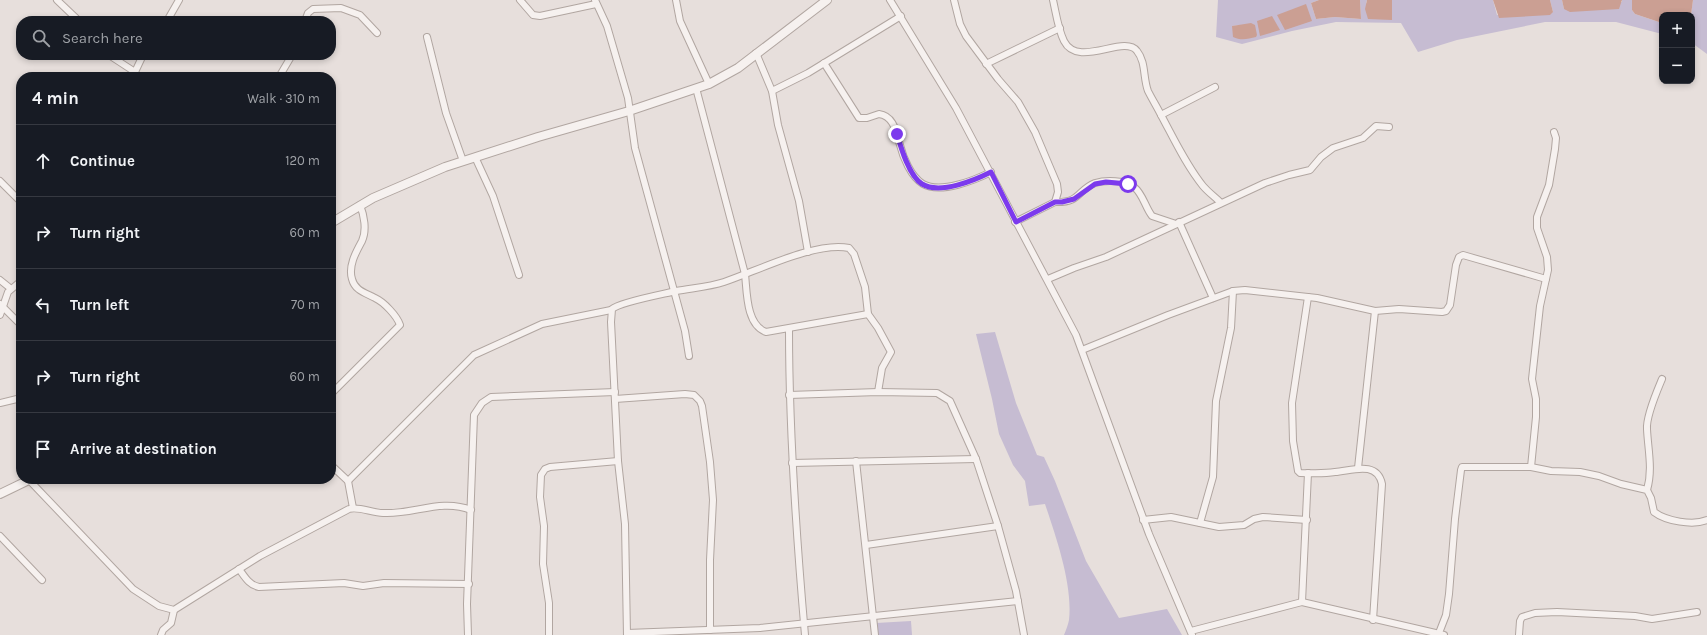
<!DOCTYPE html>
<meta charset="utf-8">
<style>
body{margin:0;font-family:Karla,sans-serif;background:#242831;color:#f1f3f6}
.controls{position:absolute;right:12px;top:12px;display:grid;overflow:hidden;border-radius:8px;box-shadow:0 2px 6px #0003}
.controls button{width:36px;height:36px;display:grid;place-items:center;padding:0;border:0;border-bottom:1px solid #363941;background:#171b24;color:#f1f3f6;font:20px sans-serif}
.stop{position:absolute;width:12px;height:12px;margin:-9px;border:3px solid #7c3aed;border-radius:50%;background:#fff}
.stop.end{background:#7c3aed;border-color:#fff;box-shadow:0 1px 4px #0008}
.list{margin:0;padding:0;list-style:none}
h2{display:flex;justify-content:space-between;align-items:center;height:52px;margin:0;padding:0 16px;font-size:17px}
h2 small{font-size:13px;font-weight:400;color:#9ea1a6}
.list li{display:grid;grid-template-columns:26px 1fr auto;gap:12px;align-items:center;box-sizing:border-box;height:72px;padding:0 16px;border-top:1px solid #363941}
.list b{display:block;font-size:15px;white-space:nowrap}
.list em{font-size:13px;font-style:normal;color:#9ea1a6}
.icon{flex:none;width:22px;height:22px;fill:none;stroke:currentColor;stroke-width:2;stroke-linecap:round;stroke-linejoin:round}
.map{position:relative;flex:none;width:1707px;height:635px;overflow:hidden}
.search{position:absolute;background:#171b24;box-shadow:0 2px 6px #0003;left:16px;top:16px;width:320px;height:44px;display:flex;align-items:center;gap:10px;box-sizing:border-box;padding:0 14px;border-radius:16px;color:#9ea1a6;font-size:15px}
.panel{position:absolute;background:#171b24;box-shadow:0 2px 6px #0003;left:16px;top:72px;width:320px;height:412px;border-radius:16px}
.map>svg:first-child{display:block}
</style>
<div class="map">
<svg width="1707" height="635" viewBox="0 0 1707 635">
<rect width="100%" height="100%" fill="#e7dfdc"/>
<!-- green -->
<g fill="#c6bcd2" fill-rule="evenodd">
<path d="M1218,0H1319L1311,3L1316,19L1335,17L1361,19L1360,0H1367L1366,3L1392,20V0H1493L1497,15L1553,12L1550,0H1562L1564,9L1622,2V0H1632V10L1635,14L1662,23V34L1616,22H1545L1457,40L1418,52L1401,23L1336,22L1292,31L1242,44L1216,37ZM1242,25L1256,37L1232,26Z"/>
<polygon points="1693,0 1707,0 1707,54 1692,43 1691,15"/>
<path d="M995,332L1016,403L1037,455L1044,457L1055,481L1086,561L1119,618L1167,609L1182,635H1064C1066,630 1068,625 1069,620C1073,585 1056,537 1045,504L1029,506L1025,481L1013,465L999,434L992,399L976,334Z"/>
<polygon points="911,621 912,635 877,635 876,623"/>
</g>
<!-- water -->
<g fill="#cb9f93">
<polygon points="1319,0 1360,0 1361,19 1335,17 1316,19 1311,3"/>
<polygon points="1367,0 1392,0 1392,20 1368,19 1365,9"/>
<polygon points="1493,0 1550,0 1553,12 1550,15 1499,18"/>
<polygon points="1562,0 1622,0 1619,9 1570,12 1564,9"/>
<polygon points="1632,0 1693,0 1691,15 1662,15 1662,23 1635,14 1632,10"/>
<polygon points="1306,4 1312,21 1285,30 1277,15"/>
<polygon points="1272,16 1280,30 1260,36 1257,21"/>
<path d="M1251,23L1255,25L1257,35L1256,37C1248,39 1241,41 1233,37L1232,26Z"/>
</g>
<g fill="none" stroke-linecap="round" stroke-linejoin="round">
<defs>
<g id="minor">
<polyline points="57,0 79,21"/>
<polyline points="520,0 533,15 540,16 596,4"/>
<polyline points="595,0 607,26 628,98 635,148 685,331 689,356"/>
<polyline points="676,0 680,21 709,84"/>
<polyline points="890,0 956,108 1076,335 1149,534 1192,635"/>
<polyline points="954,0 960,24 966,36 998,79 1018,102 1035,132 1057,184 1058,192 1055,202 1015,222"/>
<path d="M1053,0C1056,13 1058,29 1064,41C1078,69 1124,34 1137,51C1146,62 1143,78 1148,91C1152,99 1157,107 1161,115C1174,139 1186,165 1203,186C1208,192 1215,197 1221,203"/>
<polyline points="167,21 179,0"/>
<polyline points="305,21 308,13 313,9 341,8 360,15 377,33"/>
<polyline points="427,37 446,113 463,161"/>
<polyline points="756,53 772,91 778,125 799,201 808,252"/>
<polyline points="109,55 135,72"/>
<path d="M824,63L859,118H867L879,114C894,116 896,132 900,145C903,157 911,177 923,184C941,194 975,180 991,172"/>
<polyline points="986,64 1060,28"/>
<polyline points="134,77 135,72 143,55"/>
<polyline points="279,77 292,55"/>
<path d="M696,88L745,274C747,292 746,325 766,332L868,314"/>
<polyline points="772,91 808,73 901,16"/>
<polyline points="1161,115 1215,87"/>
<polyline points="475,157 493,196 519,275"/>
<polyline points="0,181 21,202"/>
<path d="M1055,202C1081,203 1077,190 1095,183C1105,180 1126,180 1134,187C1143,194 1145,207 1152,216L1176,224"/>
<polyline points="1179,222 1213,298"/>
<polyline points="1048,279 1074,268 1106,257 1265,183 1289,175 1310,170 1321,157 1333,148 1363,138 1376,126 1389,127"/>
<polyline points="0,280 10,288"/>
<path d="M1308,297L1292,403L1293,441L1298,471L1300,473C1312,473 1323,474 1335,472C1351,471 1377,460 1382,484L1373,620"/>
<polyline points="0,304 21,325"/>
<polyline points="0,315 8,292 21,281"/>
<path d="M789,329C789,431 796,533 805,635"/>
<polyline points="1082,350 1168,315 1233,291 1245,290 1317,298 1375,311 1399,309 1442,312 1446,311 1450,305 1456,265 1459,257 1463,255 1546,279"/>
<path d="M331,394L400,325C397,316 384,302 375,298C366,293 355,291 352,279C348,266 356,252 362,241C367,230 364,215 360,205"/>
<polyline points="789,395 878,392 937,393 950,401 976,459 998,526 1016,591 1024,635"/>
<polyline points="615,399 685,394 694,395 700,401 702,406 710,462 713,500 710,560 710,630"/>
<polyline points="0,403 21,398"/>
<polyline points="856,461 875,635"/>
<polyline points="792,463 976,459"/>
<polyline points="331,465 348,481 353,508"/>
<polyline points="1531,467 1536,417 1536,399 1532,379 1540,306 1548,270 1547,257 1537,228 1537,217 1549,185 1555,149 1556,138 1554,132"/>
<polyline points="1358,468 1375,311"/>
<path d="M29,480L133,589L159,606L174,610L260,556L349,509C359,506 372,513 383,513C413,515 441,498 471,510"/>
<polyline points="348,481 474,355 542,324 611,310"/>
<path d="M1647,490C1653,469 1648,450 1647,429C1646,416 1657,391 1662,379"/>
<polyline points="1143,520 1171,517 1219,527 1244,525 1254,519 1263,517 1307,520"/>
<polyline points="1200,523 1213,477 1216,401 1231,328 1233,291"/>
<polyline points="0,536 42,580"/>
<polyline points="866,545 998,526"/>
<path d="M239,569C245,577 249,585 259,587L344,583L363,586L384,583L469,584"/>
<polyline points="1302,602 1308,473"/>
<polyline points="1191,631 1302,602 1444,635"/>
<polyline points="627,633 760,628 1018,601"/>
<path d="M1439,633L1446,615L1449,594L1455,519L1461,470L1462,467H1531L1551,471L1580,472L1599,476L1621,484L1647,490L1651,498L1654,512C1666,521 1693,526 1707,520"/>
<polyline points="161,635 163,630 171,623 174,610"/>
<polyline points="468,635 467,604 474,415 482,403 491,397 615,392"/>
<polyline points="549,635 549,603 543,564 544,526 540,497 541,475 545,469 550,467 618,461"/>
<path d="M627,635L625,524L618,461L611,322L612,309C620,302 664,294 676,291C692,288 709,287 724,282C757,271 816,241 849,248L854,254L865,287L868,314L878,328L891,352L882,368L878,392"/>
<polyline points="1519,635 1520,621 1522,617 1535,613 1557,612 1635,616 1652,619 1697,612"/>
</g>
<g id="tertiary">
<polyline points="331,223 373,198 445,167 538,137 629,111 709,84 738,68 827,0"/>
<polyline points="0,494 31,479"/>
</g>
</defs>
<!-- minor casing -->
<use href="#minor" stroke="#b1a6a1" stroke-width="8"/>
<!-- tertiary casing -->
<use href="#tertiary" stroke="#b1a6a1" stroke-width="10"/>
<!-- minor -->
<use href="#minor" stroke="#f6f1ef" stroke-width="6"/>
<!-- tertiary -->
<use href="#tertiary" stroke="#f6f1ef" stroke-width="8"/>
</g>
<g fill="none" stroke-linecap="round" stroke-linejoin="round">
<!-- route -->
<path stroke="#7c3aed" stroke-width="5" d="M897,134C901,148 909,176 922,184C940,195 975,180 991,172L1016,222L1055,202H1062L1074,199L1095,184L1106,182L1128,184"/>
</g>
</svg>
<div class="controls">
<button>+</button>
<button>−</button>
</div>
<div class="stop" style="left:1128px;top:184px"></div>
<div class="stop end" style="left:897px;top:134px"></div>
<div class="search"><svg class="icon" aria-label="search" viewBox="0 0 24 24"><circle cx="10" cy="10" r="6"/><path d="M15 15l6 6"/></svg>Search here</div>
<section class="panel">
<h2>4 min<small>Walk · 310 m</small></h2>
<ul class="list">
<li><svg class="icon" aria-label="ahead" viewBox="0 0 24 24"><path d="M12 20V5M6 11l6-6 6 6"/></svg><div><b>Continue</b></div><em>120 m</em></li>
<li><svg class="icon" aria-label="right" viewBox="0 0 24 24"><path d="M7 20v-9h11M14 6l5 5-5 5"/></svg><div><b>Turn right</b></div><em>60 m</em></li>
<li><svg class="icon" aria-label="left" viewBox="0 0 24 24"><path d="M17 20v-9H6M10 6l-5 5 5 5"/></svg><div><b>Turn left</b></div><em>70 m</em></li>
<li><svg class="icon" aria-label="right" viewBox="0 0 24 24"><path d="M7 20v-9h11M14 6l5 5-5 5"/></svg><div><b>Turn right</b></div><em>60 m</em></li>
<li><svg class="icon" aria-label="arrive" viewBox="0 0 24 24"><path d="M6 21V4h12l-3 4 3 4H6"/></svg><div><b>Arrive at destination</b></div></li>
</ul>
</section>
</div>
